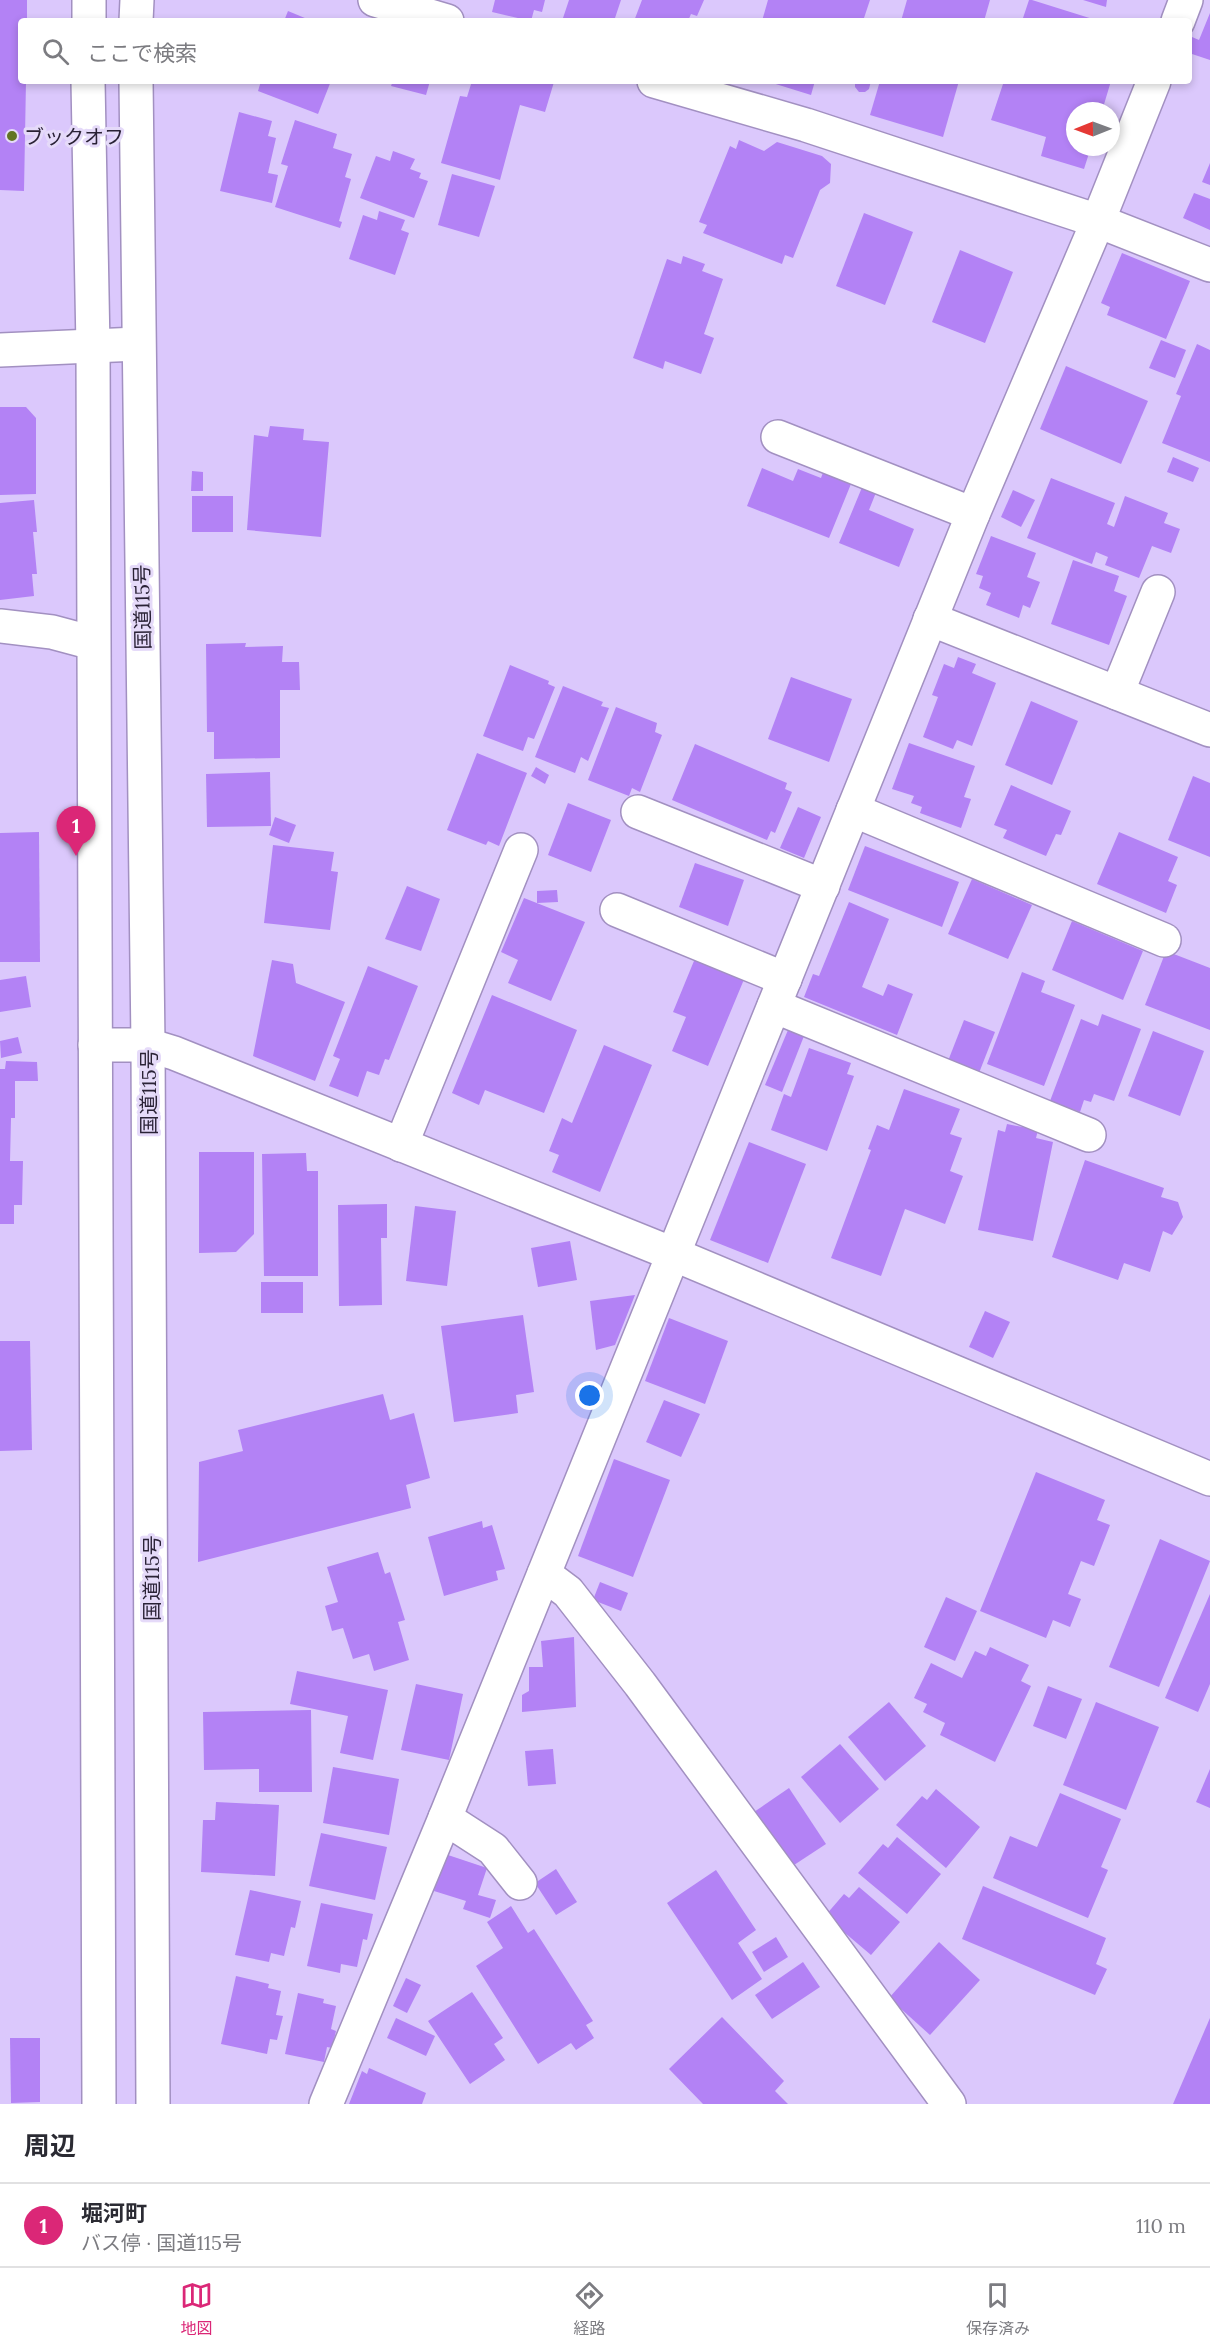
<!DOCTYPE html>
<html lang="ja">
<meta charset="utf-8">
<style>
body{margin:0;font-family:Lora,"Noto Sans JP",serif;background:#f2f2f3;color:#2b2b33}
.compass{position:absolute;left:1066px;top:102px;width:54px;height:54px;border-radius:50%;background:#fff;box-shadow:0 3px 9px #0003;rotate:269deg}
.you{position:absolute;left:590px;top:1396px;width:21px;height:21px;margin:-15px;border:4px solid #fff;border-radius:50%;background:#1a73e8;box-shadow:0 0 0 9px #1a73e833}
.badge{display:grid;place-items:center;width:39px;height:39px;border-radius:50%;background:#db2777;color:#fff;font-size:20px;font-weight:700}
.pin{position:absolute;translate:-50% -50px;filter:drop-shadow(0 2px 3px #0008)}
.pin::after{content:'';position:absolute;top:32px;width:21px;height:18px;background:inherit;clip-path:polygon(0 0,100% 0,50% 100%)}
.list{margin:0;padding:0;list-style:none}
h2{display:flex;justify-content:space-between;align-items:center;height:78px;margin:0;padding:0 24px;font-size:26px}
h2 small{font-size:20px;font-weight:400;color:#7c7c81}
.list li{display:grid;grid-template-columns:39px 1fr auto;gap:18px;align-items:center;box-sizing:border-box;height:84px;padding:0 24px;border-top:2px solid #e1e1e2}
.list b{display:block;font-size:22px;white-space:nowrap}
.list p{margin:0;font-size:20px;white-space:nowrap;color:#7c7c81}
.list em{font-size:20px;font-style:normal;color:#7c7c81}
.icon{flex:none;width:33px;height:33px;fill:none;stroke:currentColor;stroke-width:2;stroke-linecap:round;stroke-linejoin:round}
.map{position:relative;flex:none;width:1210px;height:2104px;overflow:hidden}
.search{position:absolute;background:#fff;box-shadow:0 3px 9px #0003;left:18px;right:18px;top:18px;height:66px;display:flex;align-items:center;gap:15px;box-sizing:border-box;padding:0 21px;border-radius:6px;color:#7c7c81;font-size:22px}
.sheet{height:162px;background:#fff}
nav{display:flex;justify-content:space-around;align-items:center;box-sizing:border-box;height:84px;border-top:2px solid #e1e1e2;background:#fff;font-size:16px;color:#7c7c81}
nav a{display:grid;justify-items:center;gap:3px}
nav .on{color:#db2777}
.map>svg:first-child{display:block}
</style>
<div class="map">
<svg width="1210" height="2104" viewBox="0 0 1210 2104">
<rect width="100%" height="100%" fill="#dbc8fc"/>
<!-- building -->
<g fill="#b382f5">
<polygon points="0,0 27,0 27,21 21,21 21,81 26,81 24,191 0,190"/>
<polygon points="495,0 545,0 542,12 534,10 531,21 492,12"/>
<polygon points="569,0 621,0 614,21 562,21"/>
<polygon points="642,0 704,0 697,16 691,14 688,21 634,21"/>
<polygon points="768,0 870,0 863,21 762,21"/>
<polygon points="907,0 990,0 984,21 901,21"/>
<polygon points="1029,0 1032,0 1099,21 1022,21"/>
<polygon points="1083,0 1107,0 1106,7"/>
<polygon points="288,11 312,21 284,21"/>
<polygon points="1210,13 1210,60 1189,53 1192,37 1199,40"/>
<polygon points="261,81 331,81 318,114 258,91"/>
<polygon points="393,81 430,81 426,95 391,86"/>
<polygon points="472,81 554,82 545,112 520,105 500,180 441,163 460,96 467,97"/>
<polygon points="766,81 815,81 811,95"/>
<polygon points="855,81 871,81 869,89 865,92 859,92 855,87"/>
<polygon points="880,81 959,81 943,137 870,115"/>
<polygon points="1004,81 1111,81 1102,111 1075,111 1075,147 1091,147 1084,169 1041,156 1046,137 991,120"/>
<polygon points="239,112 272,121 268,136 276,138 268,173 278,175 272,203 220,191"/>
<polygon points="295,120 337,134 333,148 352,154 345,177 351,179 339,221 342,222 340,228 275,207 288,166 281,164"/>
<polygon points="739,140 764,151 777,142 822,156 831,164 830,183 820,190 793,258 785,255 782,264 703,233 707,225 699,222 730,146 736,149"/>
<polygon points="393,151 415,159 410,169 421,173 419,178 428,181 414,218 360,198 376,156 390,161"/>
<polygon points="1210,163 1210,185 1202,182"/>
<polygon points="452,174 495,186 479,237 438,225"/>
<polygon points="1194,193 1210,199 1210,230 1183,218"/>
<polygon points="379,211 405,220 401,230 409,233 395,275 349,259 363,215 377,220"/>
<polygon points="864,213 913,232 885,305 836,286"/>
<polygon points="960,250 1013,272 985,343 932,322"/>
<polygon points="1122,253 1190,281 1166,339 1107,315 1110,307 1101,303"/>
<polygon points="683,256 705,264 702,271 723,279 704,334 714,338 701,374 665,361 663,369 633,358 667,259 681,264"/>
<polygon points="1161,340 1186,350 1175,378 1149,368"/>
<polygon points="1197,344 1210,350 1210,462 1162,443 1181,396 1176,394"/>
<polygon points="1066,366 1148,401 1121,464 1040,429"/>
<polygon points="0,407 26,407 36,418 36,494 0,495"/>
<polygon points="270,426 304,429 303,440 329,442 321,537 247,530 254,435 268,437"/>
<polygon points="1173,457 1199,468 1193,482 1167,472"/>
<polygon points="825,467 853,479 829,538 747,506 762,468 793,481 798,469 821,478"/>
<polygon points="192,471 203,472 203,491 191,491"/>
<polygon points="1051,478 1115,503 1107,524 1114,527 1125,496 1168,513 1164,523 1180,529 1171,553 1152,546 1139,578 1105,565 1108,557 1096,552 1092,564 1027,538"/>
<polygon points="863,485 877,490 869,510 914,529 899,567 839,543"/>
<polygon points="1013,490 1035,500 1021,527 1001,517"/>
<rect x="192" y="496" width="41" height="36"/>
<polygon points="34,500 37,532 33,532 37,574 32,574 34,596 0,600 0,503"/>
<polygon points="991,536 1036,553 1027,577 1040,582 1030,608 1023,605 1019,618 986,605 991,593 979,588 983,576 976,574"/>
<polygon points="1073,560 1119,576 1114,591 1127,596 1109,645 1051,624"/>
<polygon points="246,643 245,647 283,646 282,662 299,662 300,690 280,690 280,758 214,759 214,732 207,732 206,644"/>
<polygon points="958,657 976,664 972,673 996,683 972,746 957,740 953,749 923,737 938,697 932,695 944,664 954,668"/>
<polygon points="510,665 549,681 548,684 555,687 534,739 528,737 523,751 483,736"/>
<polygon points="791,677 852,699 829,762 768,739"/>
<polygon points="563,686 603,702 601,706 609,708 588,761 581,757 575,773 535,757"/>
<polygon points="1031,701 1078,721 1052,785 1005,765"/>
<polygon points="616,707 657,723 655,732 662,735 640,792 632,788 629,796 588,780"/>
<polygon points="909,743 975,766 964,797 971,799 961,828 920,813 922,807 911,803 914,796 892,789"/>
<polygon points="695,744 787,783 785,789 792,792 775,833 771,831 767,840 672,800"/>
<polygon points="477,753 527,773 499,846 488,841 486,845 447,830"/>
<polygon points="536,767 549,775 545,784 531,776"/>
<polygon points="270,772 271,826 207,827 206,774"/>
<polygon points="1193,776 1210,783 1210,857 1168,840"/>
<polygon points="1011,785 1071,811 1061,835 1056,834 1046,856 1003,838 1007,830 994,825"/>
<polygon points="568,803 611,820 591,872 548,855"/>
<polygon points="798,807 821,817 804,858 780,848"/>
<polygon points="275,817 296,825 289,843 269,835"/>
<polygon points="39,832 40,962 0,962 0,833"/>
<polygon points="1119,832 1178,857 1168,881 1177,885 1166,913 1097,884"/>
<polygon points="273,845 334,852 331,871 338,872 330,930 264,923"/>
<polygon points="865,846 959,882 942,927 848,890"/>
<polygon points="695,863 744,880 728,926 679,907"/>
<polygon points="972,879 1032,905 1008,959 948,934"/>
<polygon points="407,886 440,899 421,951 385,939"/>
<polygon points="557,890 558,902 537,903 537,891"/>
<polygon points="524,898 585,922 551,1001 508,983 518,960 501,952"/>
<polygon points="849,902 889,919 862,987 883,996 888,984 913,994 897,1035 804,997 813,974 819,976"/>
<polygon points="1072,921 1143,951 1123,1000 1052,970"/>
<polygon points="1166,951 1210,968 1210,1030 1145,1005"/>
<polygon points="696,956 745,977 708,1066 672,1051 686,1017 673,1012"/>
<polygon points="272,960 293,964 296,983 345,1002 315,1081 253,1056"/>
<polygon points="368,966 418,986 389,1060 385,1059 379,1075 367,1071 358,1097 329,1086 340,1059 333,1056"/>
<polygon points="1022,972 1045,981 1041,992 1075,1005 1044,1086 987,1064"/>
<polygon points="26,976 31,1007 0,1012 0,980"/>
<polygon points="492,995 577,1030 544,1113 485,1090 479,1105 452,1093"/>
<polygon points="1102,1014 1141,1029 1114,1101 1094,1094 1091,1102 1084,1100 1080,1112 1050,1101 1081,1019 1098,1026"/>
<polygon points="964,1020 995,1032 979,1073 948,1061"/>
<polygon points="788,1030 804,1036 782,1092 765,1085"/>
<polygon points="1153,1031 1204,1051 1180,1116 1128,1096"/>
<polygon points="18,1037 22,1053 1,1058 0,1041"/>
<polygon points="604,1045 652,1065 600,1192 552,1172 559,1155 549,1151 562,1118 572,1123"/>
<polygon points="809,1048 851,1063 847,1074 854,1076 827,1151 771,1130 784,1094 791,1097"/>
<polygon points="6,1061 37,1062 38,1081 15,1081 15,1118 11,1118 10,1161 23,1161 22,1205 14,1205 14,1224 0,1224 0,1069 5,1069"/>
<polygon points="904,1089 960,1109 950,1134 962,1138 950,1171 963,1176 945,1224 905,1209 881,1276 831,1258 871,1150 868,1149 877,1125 889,1130"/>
<polygon points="1007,1124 1038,1130 1036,1138 1053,1142 1033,1241 978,1230 998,1130 1005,1132"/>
<polygon points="749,1142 806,1164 768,1263 710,1240"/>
<polygon points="199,1152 254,1152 254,1234 236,1252 199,1253"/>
<polygon points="306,1153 307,1171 318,1171 318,1276 264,1276 262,1154"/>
<polygon points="1085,1160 1164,1188 1161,1197 1178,1202 1183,1217 1172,1235 1163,1231 1150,1272 1124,1263 1118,1280 1052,1257"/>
<polygon points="387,1204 387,1238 381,1238 382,1305 339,1306 338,1205"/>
<polygon points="415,1206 456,1211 447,1286 406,1281"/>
<polygon points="570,1241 577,1280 538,1287 531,1248"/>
<rect x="261" y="1282" width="42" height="31"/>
<polygon points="635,1295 615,1345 596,1350 590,1301"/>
<polygon points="985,1311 1010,1322 993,1358 969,1347"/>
<polygon points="523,1315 534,1392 516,1395 518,1413 454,1422 441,1326"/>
<polygon points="669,1318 728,1341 705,1404 645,1381"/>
<polygon points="0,1341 30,1341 32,1450 0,1451"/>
<polygon points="383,1394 390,1420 414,1413 430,1478 406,1485 411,1508 198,1562 199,1462 243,1451 238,1430"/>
<polygon points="664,1400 700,1414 681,1457 646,1442"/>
<polygon points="614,1459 670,1480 633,1577 578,1556"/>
<polygon points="1036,1472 1105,1500 1097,1520 1110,1525 1094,1566 1081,1561 1068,1594 1081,1599 1070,1627 1053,1620 1046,1638 980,1611"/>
<polygon points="482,1521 483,1528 492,1525 505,1569 496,1571 498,1580 444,1596 428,1537"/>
<polygon points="1160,1539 1210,1561 1159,1687 1109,1667"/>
<polygon points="378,1552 385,1574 390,1572 405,1620 398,1622 409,1660 374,1671 369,1654 353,1659 343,1628 332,1631 325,1606 338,1602 327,1567"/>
<polygon points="600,1582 628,1593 621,1611 593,1600"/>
<polygon points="1210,1594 1210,1684 1198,1712 1165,1698"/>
<polygon points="946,1597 977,1611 955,1661 924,1647"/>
<polygon points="574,1637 576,1707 522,1712 522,1695 529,1691 529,1667 543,1667 541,1641"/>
<polygon points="990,1647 1029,1665 1021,1681 1031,1686 995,1762 940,1735 945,1723 923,1712 927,1704 914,1698 931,1663 962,1678 975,1651 986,1656"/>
<polygon points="297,1671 388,1690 373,1760 340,1753 348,1716 290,1704"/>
<polygon points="416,1684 463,1694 449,1760 401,1750"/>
<polygon points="1048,1686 1082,1699 1066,1739 1033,1726"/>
<polygon points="889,1702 926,1746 885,1781 848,1737"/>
<polygon points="1096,1702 1159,1727 1126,1810 1063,1785"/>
<polygon points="311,1710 312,1792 259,1792 259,1769 204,1770 203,1712"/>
<polygon points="840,1744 879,1789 840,1823 801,1777"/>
<polygon points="553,1749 556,1784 528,1786 525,1751"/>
<polygon points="333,1767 399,1779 389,1835 323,1823"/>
<polygon points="1210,1769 1210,1808 1196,1802"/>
<polygon points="789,1788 826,1844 791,1867 754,1812"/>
<polygon points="936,1789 980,1827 946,1868 896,1825 922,1796 927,1800"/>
<polygon points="1060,1793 1121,1819 1101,1867 1108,1870 1088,1918 993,1878 1010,1836 1037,1847"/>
<polygon points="216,1802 279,1805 275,1876 201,1872 203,1820 215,1820"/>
<polygon points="321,1833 387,1847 375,1900 309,1886"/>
<polygon points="897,1837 941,1874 907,1914 858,1873 883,1844 888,1848"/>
<polygon points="445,1854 487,1868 478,1895 496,1900 490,1918 463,1909 466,1901 434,1891"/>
<polygon points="556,1869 577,1902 556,1915 535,1883"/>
<polygon points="716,1870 756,1930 738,1943 762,1979 732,2000 667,1903"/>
<polygon points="983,1886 1106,1938 1096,1964 1107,1969 1095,1995 962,1939"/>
<polygon points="859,1887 900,1922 871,1955 825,1916 844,1894 849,1898"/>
<polygon points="250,1890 301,1901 295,1928 291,1927 284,1956 271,1953 269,1962 235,1955"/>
<polygon points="321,1903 373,1914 367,1940 363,1939 357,1967 341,1964 340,1973 307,1966"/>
<polygon points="511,1906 528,1933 534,1929 593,2021 586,2025 594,2038 576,2050 571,2043 538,2064 476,1966 503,1948 487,1922"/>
<polygon points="776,1937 788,1957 764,1972 752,1952"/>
<polygon points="939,1942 980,1980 930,2035 889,1998"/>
<polygon points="803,1962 820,1987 772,2019 755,1995"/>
<polygon points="236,1976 269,1984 268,1988 281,1991 276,2015 283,2016 277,2040 270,2039 267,2054 221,2044"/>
<polygon points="406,1978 421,1985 407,2013 393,2006"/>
<polygon points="472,1992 503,2038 494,2044 505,2060 470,2084 428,2021"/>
<polygon points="298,1993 324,1999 323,2003 336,2006 331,2029 336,2031 332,2048 327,2047 324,2062 285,2054"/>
<polygon points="722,2017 784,2081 775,2091 788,2104 703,2104 669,2069"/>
<polygon points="396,2018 435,2036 426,2056 387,2038"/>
<polygon points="1210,2018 1210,2104 1173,2104"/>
<polygon points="10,2038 40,2038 40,2102 11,2103"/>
<polygon points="369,2068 426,2093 422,2104 349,2104 362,2071 367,2074"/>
</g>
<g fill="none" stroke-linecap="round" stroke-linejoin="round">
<defs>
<g id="street">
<polyline points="375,0 447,21"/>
<polyline points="1178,21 1186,0"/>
<polyline points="654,81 806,125 1098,221 1210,265"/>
<polyline points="778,437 973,514"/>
<polyline points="930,619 1210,730"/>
<polyline points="0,626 52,632 93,643"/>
<polyline points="1117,693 1158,592"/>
<polyline points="853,810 1164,940"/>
<polyline points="638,812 823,886"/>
<polyline points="617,910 785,979"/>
<polyline points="774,1006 1089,1135"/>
<polyline points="95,1045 148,1045 174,1053 673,1254 1210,1479"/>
<polyline points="401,1145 521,850"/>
<polyline points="544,1574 568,1592 640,1684 949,2104"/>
<polyline points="445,1818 493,1849 520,1883"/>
<polyline points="326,2104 445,1818 973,514 1098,221 1154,81"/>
</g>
<polyline id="secondary" points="0,350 138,344"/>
<g id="highway">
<polyline points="89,21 89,0"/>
<polyline points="136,21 137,0"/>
<polyline points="88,81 93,347 99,2104"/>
<polyline points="136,81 148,1045 153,2104"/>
</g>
</defs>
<!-- street casing -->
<use href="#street" stroke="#a290c1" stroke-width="36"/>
<!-- secondary casing -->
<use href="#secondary" stroke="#a290c1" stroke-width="36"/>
<!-- highway casing -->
<use href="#highway" stroke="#a290c1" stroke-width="36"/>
<!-- street -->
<use href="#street" stroke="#fff" stroke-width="33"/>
<!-- secondary -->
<use href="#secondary" stroke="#fff" stroke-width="33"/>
<!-- highway -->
<use href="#highway" stroke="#fff" stroke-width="33"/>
</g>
<!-- markers -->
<circle fill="#627524" stroke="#e5daf9" stroke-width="2" cx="12" cy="136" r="6"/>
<g text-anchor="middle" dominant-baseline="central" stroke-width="6" stroke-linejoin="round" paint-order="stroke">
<!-- poi labels -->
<g font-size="20" fill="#2a2236" stroke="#e5daf9" text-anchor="start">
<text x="24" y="136">ブックオフ</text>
</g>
<!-- street labels -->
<g font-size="20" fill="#2a2236" stroke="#e5daf9">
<text transform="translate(142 607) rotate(-91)">国道115号</text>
<text transform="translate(148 1092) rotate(-90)">国道115号</text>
<text transform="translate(151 1578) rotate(-90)">国道115号</text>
</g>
</g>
</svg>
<svg class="compass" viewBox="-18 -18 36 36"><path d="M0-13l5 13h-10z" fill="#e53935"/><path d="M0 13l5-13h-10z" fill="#7c7c81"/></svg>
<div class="you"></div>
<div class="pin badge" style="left:76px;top:856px">1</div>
<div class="search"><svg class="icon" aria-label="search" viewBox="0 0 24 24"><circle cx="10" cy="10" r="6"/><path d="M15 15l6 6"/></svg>ここで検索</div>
</div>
<section class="sheet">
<h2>周辺<small></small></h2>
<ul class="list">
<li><span class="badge">1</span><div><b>堀河町</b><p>バス停 · 国道115号</p></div><em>110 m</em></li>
</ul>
</section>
<nav>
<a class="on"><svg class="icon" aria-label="map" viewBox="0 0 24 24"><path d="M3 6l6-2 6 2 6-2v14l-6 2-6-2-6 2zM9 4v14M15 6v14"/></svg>地図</a>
<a><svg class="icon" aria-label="directions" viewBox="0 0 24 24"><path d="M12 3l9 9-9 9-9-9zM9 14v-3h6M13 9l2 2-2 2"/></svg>経路</a>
<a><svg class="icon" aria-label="saved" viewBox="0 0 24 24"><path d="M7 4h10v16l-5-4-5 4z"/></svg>保存済み</a>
</nav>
